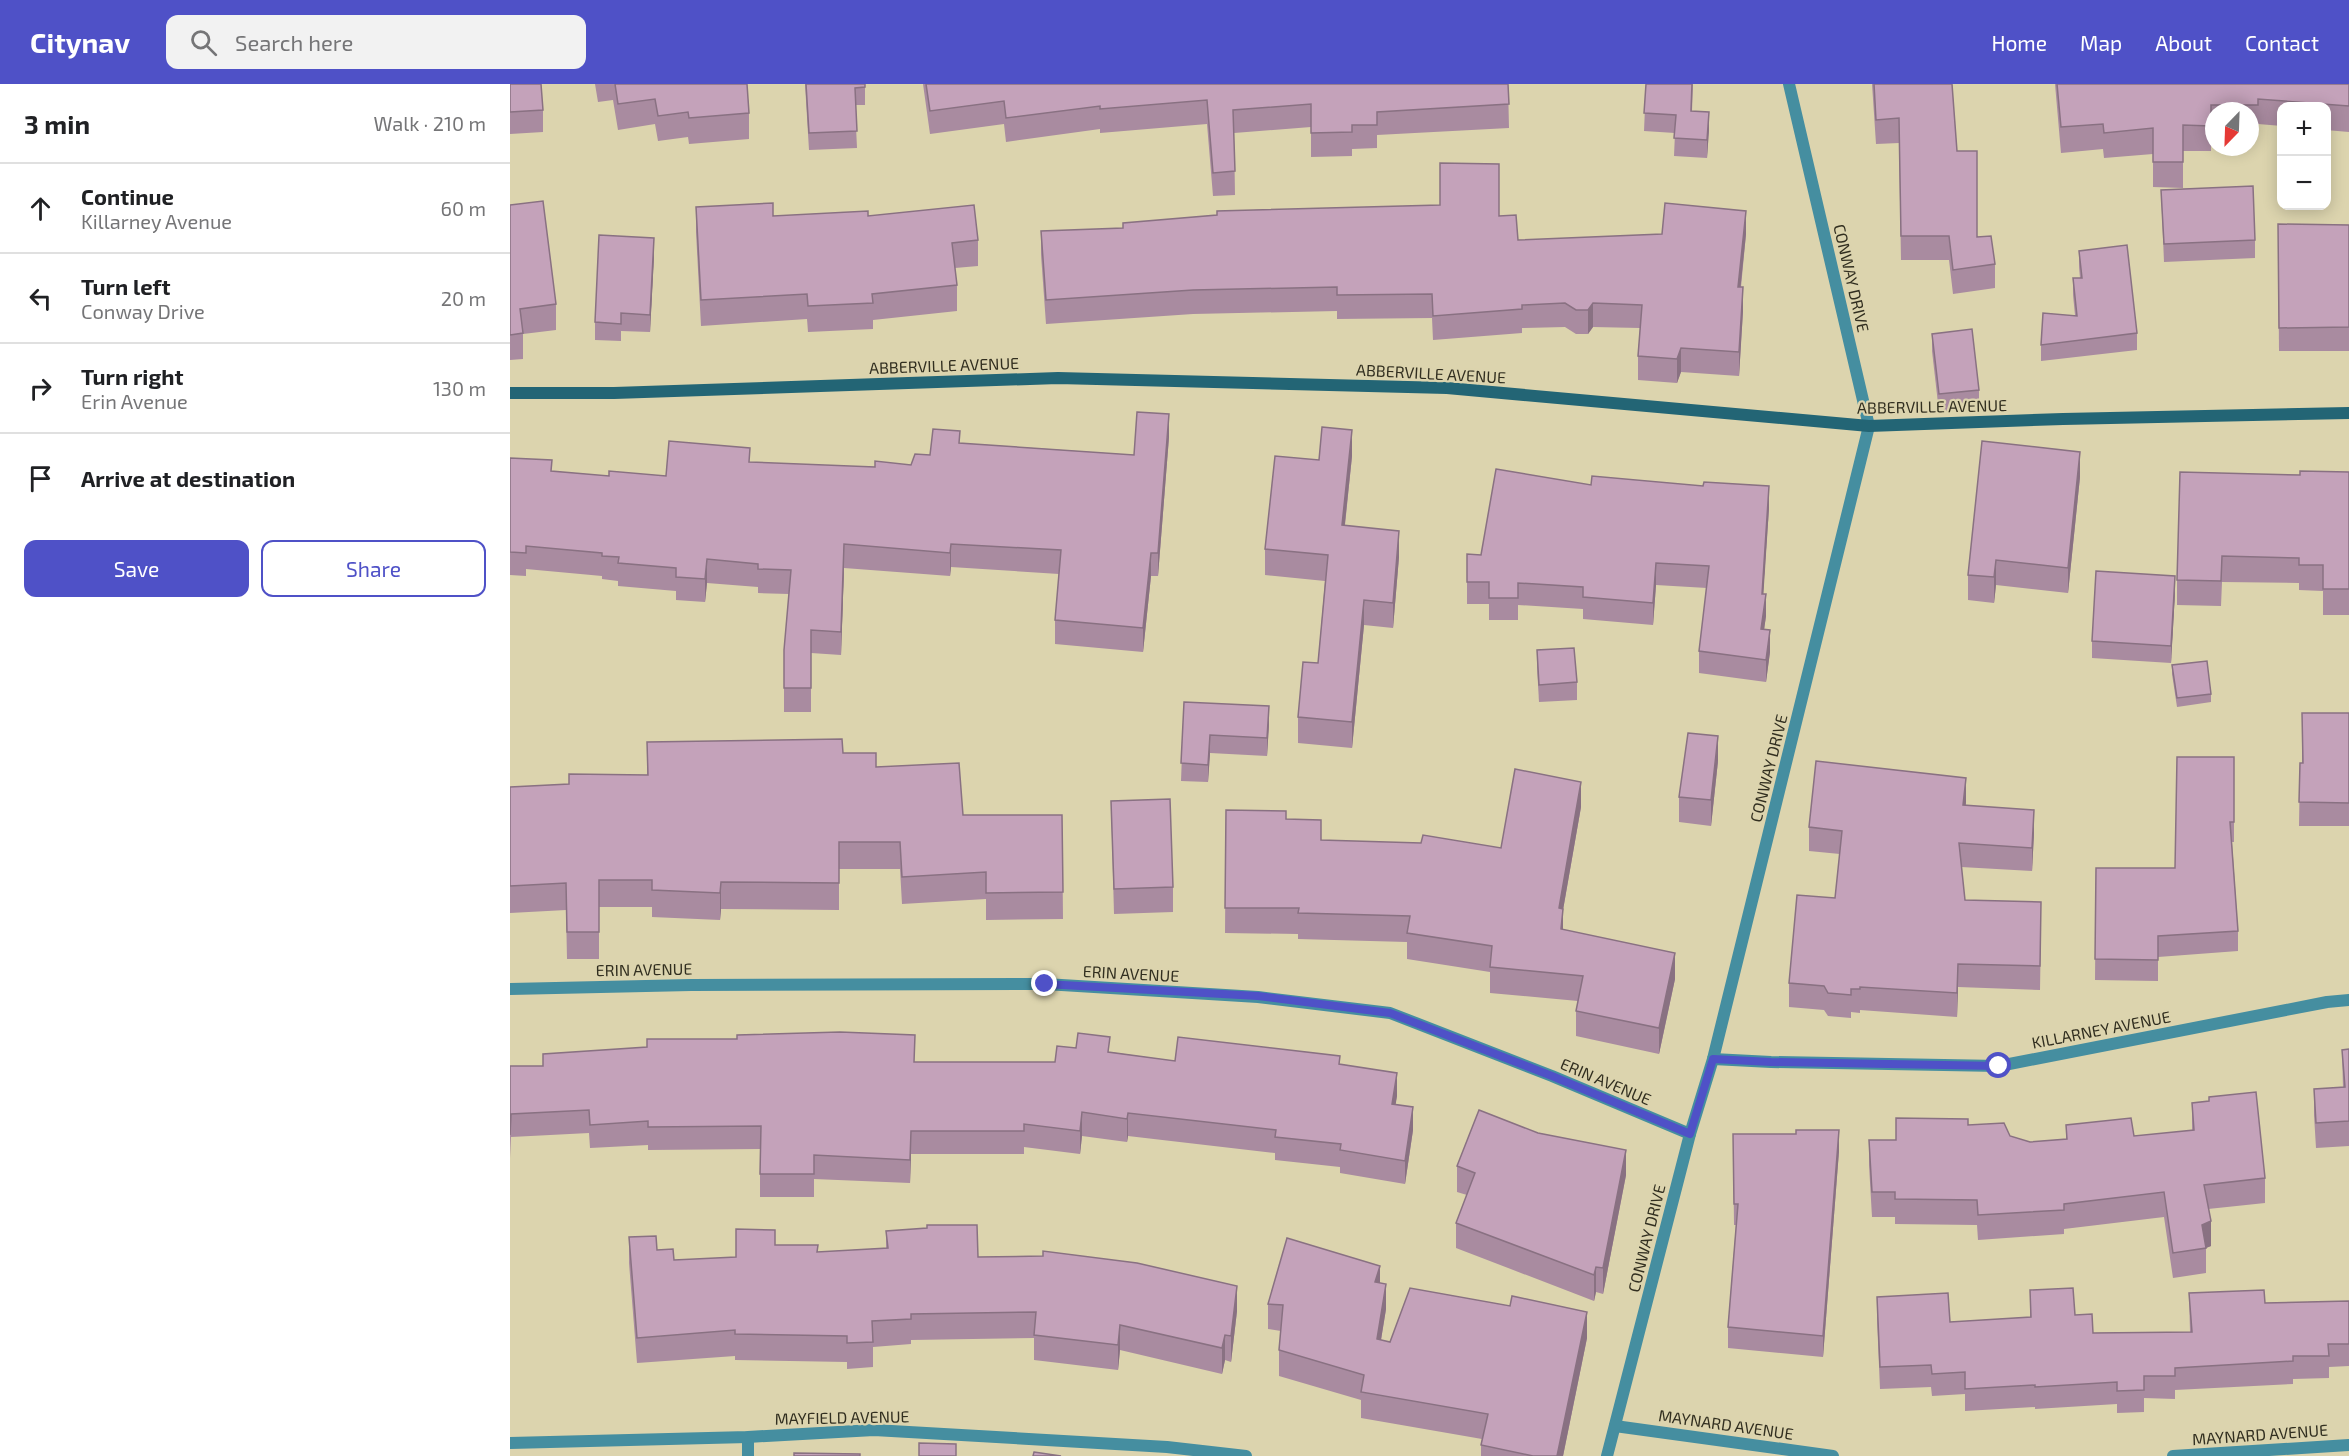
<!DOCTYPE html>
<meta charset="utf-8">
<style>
body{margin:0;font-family:"Exo 2",sans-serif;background:#f2f2f2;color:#202124}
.controls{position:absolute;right:18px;top:18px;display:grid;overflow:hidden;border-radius:12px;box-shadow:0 3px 15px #0003}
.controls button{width:54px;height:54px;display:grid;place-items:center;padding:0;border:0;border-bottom:2px solid #e0e0e0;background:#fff;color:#202124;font:30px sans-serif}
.compass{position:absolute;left:1695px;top:18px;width:54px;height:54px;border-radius:50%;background:#fff;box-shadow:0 3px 15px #0003;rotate:203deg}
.stop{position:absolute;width:18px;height:18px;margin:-14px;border:4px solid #4f51c7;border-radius:50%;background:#fff}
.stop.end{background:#4f51c7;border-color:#fff;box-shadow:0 2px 6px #0008}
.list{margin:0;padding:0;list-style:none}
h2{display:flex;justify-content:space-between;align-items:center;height:78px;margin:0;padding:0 24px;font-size:26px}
h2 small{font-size:20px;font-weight:400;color:#757577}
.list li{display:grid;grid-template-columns:39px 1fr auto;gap:18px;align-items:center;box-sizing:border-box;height:90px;padding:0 24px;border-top:2px solid #e0e0e0}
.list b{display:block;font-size:22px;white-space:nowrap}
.list p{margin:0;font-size:20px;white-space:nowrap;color:#757577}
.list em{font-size:20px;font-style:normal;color:#757577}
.actions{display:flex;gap:12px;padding:18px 24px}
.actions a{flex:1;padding:14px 0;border:2px solid #4f51c7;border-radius:12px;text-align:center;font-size:21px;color:#4f51c7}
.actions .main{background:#4f51c7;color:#fff}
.icon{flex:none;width:33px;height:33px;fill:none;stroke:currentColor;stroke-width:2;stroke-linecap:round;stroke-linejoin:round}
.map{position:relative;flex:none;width:1839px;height:1372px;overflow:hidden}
header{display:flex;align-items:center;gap:36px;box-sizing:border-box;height:84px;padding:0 30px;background:#4f51c7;color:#fff}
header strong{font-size:28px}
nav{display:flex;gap:33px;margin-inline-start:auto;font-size:21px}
.search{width:420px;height:54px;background:#f2f2f2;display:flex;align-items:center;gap:15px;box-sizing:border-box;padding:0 21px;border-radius:12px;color:#757577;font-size:22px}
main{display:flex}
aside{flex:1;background:#fff}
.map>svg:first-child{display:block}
</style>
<header>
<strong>Citynav</strong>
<div class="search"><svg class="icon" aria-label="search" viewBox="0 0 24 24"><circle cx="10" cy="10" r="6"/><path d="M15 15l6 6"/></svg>Search here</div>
<nav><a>Home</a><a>Map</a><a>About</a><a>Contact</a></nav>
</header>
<main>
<aside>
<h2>3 min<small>Walk · 210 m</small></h2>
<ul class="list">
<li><svg class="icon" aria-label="ahead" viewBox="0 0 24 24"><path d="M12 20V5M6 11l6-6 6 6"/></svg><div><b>Continue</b><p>Killarney Avenue</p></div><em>60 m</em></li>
<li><svg class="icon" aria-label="left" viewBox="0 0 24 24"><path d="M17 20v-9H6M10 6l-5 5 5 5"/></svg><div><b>Turn left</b><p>Conway Drive</p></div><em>20 m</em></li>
<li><svg class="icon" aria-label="right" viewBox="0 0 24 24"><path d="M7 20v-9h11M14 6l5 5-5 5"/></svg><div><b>Turn right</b><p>Erin Avenue</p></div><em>130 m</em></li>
<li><svg class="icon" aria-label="arrive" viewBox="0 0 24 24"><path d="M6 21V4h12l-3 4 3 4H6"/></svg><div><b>Arrive at destination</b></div></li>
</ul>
<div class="actions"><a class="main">Save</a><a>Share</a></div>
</aside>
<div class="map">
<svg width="1839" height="1372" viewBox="0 0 1839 1372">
<rect width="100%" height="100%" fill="#dcd4ae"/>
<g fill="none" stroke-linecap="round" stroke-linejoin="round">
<!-- street -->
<g stroke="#458ea0" stroke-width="12">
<polyline points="0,905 181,901 535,900 748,913 880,929 1042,992 1180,1050"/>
<polyline points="1203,975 1261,978 1489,982 1817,918 1839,916"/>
<polyline points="1105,1342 1323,1372"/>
<polyline points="238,1353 238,1372"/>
<polyline points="0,1359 238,1353 364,1346 657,1363 736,1372"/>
<polyline points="1097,1372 1180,1050 1203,975 1359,342 1279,0"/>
<polyline points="1663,1372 1839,1361"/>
</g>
<!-- secondary -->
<polyline stroke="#236575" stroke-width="12" points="0,309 104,309 548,294 937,304 1359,342 1553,335 1839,329"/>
</g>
<!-- wall -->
<g fill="#a98ba0">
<polygon points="0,0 33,26 33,48 0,50"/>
<polygon points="85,0 237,0 239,29 239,55 179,60 178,53 148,57 145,40 108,46 103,16 88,18"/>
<polygon points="295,0 355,0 355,21 345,21 347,64 299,66"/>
<polygon points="413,0 998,0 999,44 867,51 867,64 842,65 842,72 801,73 801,43 724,49 725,111 703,112 697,40 590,49 590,45 496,58 494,40 420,50"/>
<polygon points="1136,0 1183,0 1182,27 1199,45 1197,74 1164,72 1165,49 1134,47"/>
<polygon points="1362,0 1442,0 1447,67 1467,153 1485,180 1485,204 1443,210 1439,176 1391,176 1389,59 1366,60"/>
<polygon points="1545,0 1839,0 1839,48 1816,46 1816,22 1772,22 1772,42 1748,40 1748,47 1740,47 1740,27 1704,27 1704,47 1701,47 1701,67 1673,67 1673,104 1643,103 1643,70 1594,74 1593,65 1551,69"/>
<polygon points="1651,106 1745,156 1745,174 1654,178"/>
<polygon points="0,121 46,220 46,246 13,250 13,275 0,276"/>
<polygon points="186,123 263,132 358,132 468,156 468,182 445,184 447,201 447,227 363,236 363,245 298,248 297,235 191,242 186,148"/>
<polygon points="989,132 1008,156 1236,150 1231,203 1233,227 1229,292 1171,288 1167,299 1128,296 1128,272 1130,244 1083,243 1078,250 1066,250 1055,243 1012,244 1012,249 923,256 922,234 827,235 827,227 683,230 536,240 531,171 531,147"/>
<polygon points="1768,140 1839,141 1839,267 1769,267"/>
<polygon points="1569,167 1627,249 1627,266 1531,277 1531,261 1565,231 1563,211 1563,194 1570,194 1569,183"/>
<polygon points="144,172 140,248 111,247 111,257 85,256 85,238"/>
<polygon points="1422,250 1469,306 1469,324 1429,328 1422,267"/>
<polygon points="659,353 648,492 641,492 633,568 545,560 545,536 549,490 441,483 440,492 334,484 331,571 301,569 301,628 274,628 274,566 279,510 248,509 248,503 197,499 195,518 166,516 166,507 108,502 108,497 92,495 92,492 16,485 16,492 0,491 0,374 42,387 99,392 156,392 240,379 365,383 401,381 420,371 450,359 624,371"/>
<polygon points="842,372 835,441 889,473 883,544 854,541 842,664 788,659 788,633 808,579 815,497 755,491 755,465 809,376"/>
<polygon points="1839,388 1839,531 1813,531 1813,507 1789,506 1789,499 1712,498 1711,522 1667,521 1667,496 1790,391"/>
<polygon points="1570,393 1558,509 1486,501 1484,519 1458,516 1458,491"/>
<polygon points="1081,401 1259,424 1253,510 1256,532 1254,546 1260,568 1256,598 1189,589 1189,567 1197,504 1146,501 1143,541 1073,535 1073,525 1008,521 1008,536 979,536 979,520 957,520 957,470 971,471"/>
<polygon points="1665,509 1661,579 1582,574 1582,557"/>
<polygon points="1027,566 1067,598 1067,616 1029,618 1027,583"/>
<polygon points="1662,581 1701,610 1701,618 1667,623 1662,590"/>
<polygon points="674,618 759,640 757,672 700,669 698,698 671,697"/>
<polygon points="1792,629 1839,629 1839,742 1789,742 1790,679 1792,679"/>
<polygon points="137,658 333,669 366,683 453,731 552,731 553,835 476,836 476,815 392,820 390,785 329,785 329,826 211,825 210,836 142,833 142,823 89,823 89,875 57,875 56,826 0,829 0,703 59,700 137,691"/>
<polygon points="1724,673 1724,758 1722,758 1728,847 1728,867 1648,873 1648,897 1585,896 1586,784 1665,784"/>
<polygon points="1208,677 1201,742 1169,738 1169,713"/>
<polygon points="601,717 663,803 663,828 604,830"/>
<polygon points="1456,718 1456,721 1524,749 1522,787 1451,783 1455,816 1531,842 1530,906 1448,903 1447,933 1350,926 1350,929 1341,928 1341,934 1318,932 1314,926 1279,923 1279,899 1325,814 1330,770 1299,767 1299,743"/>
<polygon points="1071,723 1053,826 1053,845 1165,895 1149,970 1066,952 1066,927 1068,917 980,909 980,888 897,875 897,858 788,855 788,850 715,849 716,726 776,735 811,756 991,764"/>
<polygon points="1839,965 1839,1062 1806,1064 1804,1031 1804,1005 1833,1004 1832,966"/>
<polygon points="600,968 665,977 830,980 887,1012 885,1021 903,1046 895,1100 830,1089 830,1083 765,1076 765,1069 618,1052 617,1058 572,1052 570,1070 514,1063 514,1070 401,1070 400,1099 304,1095 304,1113 250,1113 250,1065 138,1066 138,1061 80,1064 79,1049 1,1053 0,1074 0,982 33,982 33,970 405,978 545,978"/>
<polygon points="1682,1019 1755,1094 1755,1119 1698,1125 1701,1162 1696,1164 1696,1189 1663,1194 1654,1133 1554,1145 1554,1150 1468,1156 1467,1141 1385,1140 1385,1133 1362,1133 1359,1081 1359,1056 1386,1056 1458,1041 1520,1058 1556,1055 1556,1041 1624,1052 1682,1047"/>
<polygon points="1223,1050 1329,1067 1313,1273 1218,1264 1218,1243 1226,1141 1224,1141"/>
<polygon points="947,1082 1116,1091 1093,1210 1086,1208 1084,1217 946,1164 946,1139 957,1111 947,1108"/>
<polygon points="376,1147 468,1173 727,1227 721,1278 715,1276 712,1290 610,1266 608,1286 524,1276 524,1254 401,1256 401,1260 363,1263 363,1283 337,1285 337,1278 225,1276 225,1272 127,1279 119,1179 119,1153 147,1166 164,1176 226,1173 265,1161 308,1168 376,1164"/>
<polygon points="870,1199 876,1225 871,1256 880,1258 1077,1254 1053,1372 971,1372 971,1361 972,1355 851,1334 851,1316 769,1292 769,1266 771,1247 758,1245 758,1220"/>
<polygon points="1520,1206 1565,1231 1583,1249 1680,1248 1679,1209 1755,1219 1839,1217 1839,1282 1819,1283 1819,1294 1783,1295 1783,1300 1665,1306 1665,1315 1634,1314 1634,1328 1607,1329 1607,1320 1525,1325 1525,1323 1455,1327 1455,1310 1422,1312 1421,1303 1370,1305 1367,1235 1367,1213 1440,1238 1520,1233"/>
</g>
<!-- shaded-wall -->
<g fill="#897182">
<polygon points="1199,28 1199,45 1197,74 1197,56"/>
<polygon points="1236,127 1236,150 1228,227 1228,203"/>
<polygon points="144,154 144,172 140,248 140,231"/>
<polygon points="1233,203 1233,227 1229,292 1229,268"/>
<polygon points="1083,219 1083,243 1078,250 1078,226"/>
<polygon points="1171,264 1171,288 1167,299 1167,275"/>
<polygon points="659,330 659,353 648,492 648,469"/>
<polygon points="842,346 842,372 832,467 832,441"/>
<polygon points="1570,368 1570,393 1558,509 1558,484"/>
<polygon points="1259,402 1259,424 1252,532 1252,510"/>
<polygon points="889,447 889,473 883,544 883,519"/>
<polygon points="334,460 334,484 331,571 331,548"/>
<polygon points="441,460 441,483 440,492 440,469"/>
<polygon points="641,469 641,492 633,568 633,544"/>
<polygon points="197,475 197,499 195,518 195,495"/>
<polygon points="1486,476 1486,501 1484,519 1484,493"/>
<polygon points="1146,479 1146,501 1143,541 1143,519"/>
<polygon points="1665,492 1665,509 1661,579 1661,562"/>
<polygon points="1256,510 1256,532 1251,567 1251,545"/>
<polygon points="854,516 854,541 842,664 842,638"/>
<polygon points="1260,546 1260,568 1256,598 1256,576"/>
<polygon points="759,622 759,640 757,672 757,654"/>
<polygon points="700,651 700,669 698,698 698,681"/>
<polygon points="1208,652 1208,677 1201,742 1201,716"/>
<polygon points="1456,694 1456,718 1453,745 1453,721"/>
<polygon points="1071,698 1071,723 1053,826 1053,850 1051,871 1049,824"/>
<polygon points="1524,726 1524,749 1522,787 1522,764"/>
<polygon points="211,798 211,825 210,836 210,809"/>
<polygon points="1165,869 1165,895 1149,970 1149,944"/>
<polygon points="1448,880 1448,903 1447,933 1447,909"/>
<polygon points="887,989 887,1012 882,1043 882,1020"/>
<polygon points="903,1023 903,1046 895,1100 895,1077"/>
<polygon points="572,1028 572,1052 570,1070 570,1047"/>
<polygon points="618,1029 618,1052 617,1058 617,1035"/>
<polygon points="1329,1046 1329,1067 1313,1273 1313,1252"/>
<polygon points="401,1047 401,1070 400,1099 400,1076"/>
<polygon points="1116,1066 1116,1091 1093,1210 1093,1184"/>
<polygon points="1701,1137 1701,1162 1696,1164 1692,1141"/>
<polygon points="870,1182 870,1207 865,1198"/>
<polygon points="1086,1183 1086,1208 1084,1217 1084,1191"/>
<polygon points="876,1200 876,1225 867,1280 867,1255"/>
<polygon points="727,1202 727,1227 721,1278 721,1252"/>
<polygon points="1077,1228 1077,1254 1053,1372 1047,1372"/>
<polygon points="610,1241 610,1266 608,1286 608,1261"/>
<polygon points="715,1251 715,1276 712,1290 712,1264"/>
</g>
<!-- building -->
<g fill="#c4a2ba" stroke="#897182" stroke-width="1.5">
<polygon points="0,0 31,0 33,26 0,28"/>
<polygon points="105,0 237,0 239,29 179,34 178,28 148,32 145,15 108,20"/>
<polygon points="296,0 355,0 355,3 345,4 347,47 299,49"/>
<polygon points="416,0 998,0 999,20 867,28 867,41 842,41 842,48 801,49 801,20 723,26 725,87 703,89 697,16 590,25 590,22 496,34 494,17 420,27"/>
<polygon points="1136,0 1182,0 1181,27 1199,28 1197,56 1164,54 1166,31 1134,29"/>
<polygon points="1364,0 1442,0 1447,67 1467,67 1467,153 1481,152 1485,180 1443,186 1439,152 1391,152 1389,34 1366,36"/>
<polygon points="1547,0 1839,0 1839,22 1748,15 1748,21 1701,21 1701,42 1673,41 1673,78 1643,78 1643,44 1594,49 1593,40 1551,43"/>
<polygon points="930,79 989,80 989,132 1006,131 1008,156 1152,150 1155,119 1236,127 1228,203 1233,203 1229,268 1171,264 1167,275 1128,272 1132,221 1083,219 1078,226 1066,226 1055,219 1012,221 1012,225 923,232 922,210 827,211 827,203 683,206 536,216 531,147 613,144 613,139 707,131 707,127 930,121"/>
<polygon points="1743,102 1745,156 1654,160 1651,106"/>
<polygon points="33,117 46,220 10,225 13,249 0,251 0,121"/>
<polygon points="263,119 263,132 358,127 358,132 464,121 468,156 442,159 447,201 362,210 363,219 298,222 297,210 191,216 186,123"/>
<polygon points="1768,140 1839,141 1839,243 1769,244"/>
<polygon points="89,151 144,154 140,231 111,229 111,240 85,238"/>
<polygon points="1617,161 1627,249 1531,261 1533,229 1567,232 1563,194 1572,194 1569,167"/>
<polygon points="1462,245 1469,306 1429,310 1422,250"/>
<polygon points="627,328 659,330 648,469 641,469 633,544 545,536 551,466 441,460 440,469 334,460 331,548 301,546 301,604 274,604 274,566 281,486 248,485 248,480 197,475 195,495 166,493 166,484 108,479 109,473 92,472 92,469 16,462 16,469 0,468 0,374 42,376 41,387 99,392 99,387 156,392 159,357 240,364 239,378 365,383 365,377 401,381 405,370 420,371 423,345 450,347 449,359 624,371"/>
<polygon points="812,343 842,346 832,441 889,447 883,519 854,516 842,638 788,633 793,578 808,579 818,471 755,465 765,372 809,376"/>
<polygon points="1472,357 1570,368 1558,484 1486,476 1484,493 1458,491"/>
<polygon points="986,385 1081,401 1082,392 1193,402 1194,398 1259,402 1252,510 1256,510 1251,545 1260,546 1256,576 1189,567 1199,482 1146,479 1143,519 1073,513 1073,503 1008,499 1008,514 979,514 979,498 957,498 957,470 971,471"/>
<polygon points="1790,387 1839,388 1839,505 1813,505 1813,481 1789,481 1789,474 1712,472 1711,497 1667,496 1670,388 1790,391"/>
<polygon points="1586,487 1665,492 1661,562 1582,557"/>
<polygon points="1064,564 1067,598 1029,601 1027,566"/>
<polygon points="1697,577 1701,610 1667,614 1662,581"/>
<polygon points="674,618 759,622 757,654 700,651 698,681 671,679"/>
<polygon points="1792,629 1839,629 1839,719 1789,718 1790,679 1793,679"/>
<polygon points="1178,649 1208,652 1201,716 1169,713"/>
<polygon points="332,655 333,669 366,669 366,683 449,679 453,731 552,731 553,808 476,809 476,788 392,793 390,758 329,758 329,799 211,798 210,809 142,806 142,796 89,796 89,848 57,848 56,799 0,802 0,703 59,700 59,690 138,691 137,658"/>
<polygon points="1667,673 1724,673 1724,738 1720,738 1728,847 1648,852 1648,876 1585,875 1586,784 1665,784"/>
<polygon points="1306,677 1456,694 1453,721 1524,726 1522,764 1449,759 1455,816 1531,818 1530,882 1448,880 1447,909 1350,903 1350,905 1341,905 1341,911 1318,909 1314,902 1279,899 1287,811 1325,814 1332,747 1299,743"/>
<polygon points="1005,685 1071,698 1049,824 1053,825 1051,845 1165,869 1149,944 1066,927 1073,892 980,883 982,862 897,849 900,832 788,829 789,824 715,824 716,726 776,727 776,735 811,736 811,756 911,759 913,751 991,764"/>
<polygon points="660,715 663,803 604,805 601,717"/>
<polygon points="330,948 405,951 404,978 545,978 547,962 566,964 568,949 600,953 598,968 665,977 668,953 830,972 829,980 887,989 882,1020 903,1023 895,1077 830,1066 831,1060 765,1053 766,1046 618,1029 617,1035 572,1028 570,1047 514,1040 514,1047 401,1047 400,1076 304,1071 304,1090 250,1090 251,1042 138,1043 138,1037 80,1041 79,1026 1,1030 0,1051 0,982 33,982 33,970 137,963 137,955 227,955 227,951"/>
<polygon points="1839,965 1839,1037 1806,1039 1804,1005 1835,1003 1832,966"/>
<polygon points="1746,1008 1755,1094 1694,1101 1701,1137 1692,1141 1696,1164 1663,1169 1654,1108 1554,1120 1554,1126 1468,1131 1467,1116 1385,1115 1385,1108 1362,1108 1359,1056 1386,1056 1386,1034 1458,1035 1458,1041 1494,1039 1500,1052 1520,1058 1557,1055 1556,1041 1621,1034 1624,1052 1684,1046 1682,1019 1699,1017 1699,1013"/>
<polygon points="969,1026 1028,1049 1116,1066 1093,1184 1086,1183 1084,1191 946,1139 965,1089 947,1082"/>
<polygon points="1286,1046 1329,1046 1313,1252 1218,1243 1228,1120 1224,1120 1223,1050 1286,1050"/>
<polygon points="417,1141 467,1141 468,1173 533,1172 533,1167 627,1179 727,1202 721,1252 715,1251 712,1264 610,1241 608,1261 524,1251 526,1228 401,1230 401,1235 362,1237 363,1258 337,1259 337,1252 225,1250 225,1246 127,1254 119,1153 146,1152 147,1166 163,1165 164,1176 226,1173 226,1145 265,1146 265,1161 308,1161 307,1168 378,1164 376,1147 417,1144"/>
<polygon points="777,1154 870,1182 865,1198 876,1200 867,1255 880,1258 900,1204 1000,1222 1002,1212 1077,1228 1047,1372 1023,1372 971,1361 978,1330 851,1308 854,1291 769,1266 773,1221 758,1220"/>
<polygon points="1563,1204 1565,1231 1582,1230 1583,1249 1682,1248 1679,1209 1754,1206 1755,1219 1839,1217 1839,1260 1818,1260 1819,1272 1783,1272 1783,1277 1665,1284 1665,1292 1634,1292 1634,1306 1607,1307 1607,1298 1525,1303 1525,1301 1455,1305 1455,1288 1422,1290 1421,1281 1370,1283 1367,1213 1438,1209 1440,1238 1521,1233 1520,1206"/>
<polygon points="409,1359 446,1360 446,1372 409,1372"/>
<polygon points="524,1368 551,1372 523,1372"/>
<polygon points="284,1369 350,1370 350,1372 284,1372"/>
</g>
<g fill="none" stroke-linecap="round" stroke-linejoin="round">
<!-- route -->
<polyline stroke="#4f51c7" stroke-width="8" points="535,900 748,912 880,929 1042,992 1180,1050 1203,975 1261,978 1489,982"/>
</g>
<g text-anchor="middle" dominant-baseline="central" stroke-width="4.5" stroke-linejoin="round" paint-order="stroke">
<!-- street labels -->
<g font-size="16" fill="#322f20" stroke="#dcd4ae">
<text transform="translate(1342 194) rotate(77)">CONWAY DRIVE</text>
<text transform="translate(434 281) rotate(-2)">ABBERVILLE AVENUE</text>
<text transform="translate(921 289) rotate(3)">ABBERVILLE AVENUE</text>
<text transform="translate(1422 322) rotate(-1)">ABBERVILLE AVENUE</text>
<text transform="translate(1258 684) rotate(-76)">CONWAY DRIVE</text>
<text transform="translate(134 885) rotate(-1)">ERIN AVENUE</text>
<text transform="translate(621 889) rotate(3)">ERIN AVENUE</text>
<text transform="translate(1591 945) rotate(-11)">KILLARNEY AVENUE</text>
<text transform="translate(1096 997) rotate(23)">ERIN AVENUE</text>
<text transform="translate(1136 1154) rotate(-76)">CONWAY DRIVE</text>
<text transform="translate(332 1333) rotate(-1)">MAYFIELD AVENUE</text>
<text transform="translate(1216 1340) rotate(8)">MAYNARD AVENUE</text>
<text transform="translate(1750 1350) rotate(-4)">MAYNARD AVENUE</text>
</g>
</g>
</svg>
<div class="controls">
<button>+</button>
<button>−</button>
</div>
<svg class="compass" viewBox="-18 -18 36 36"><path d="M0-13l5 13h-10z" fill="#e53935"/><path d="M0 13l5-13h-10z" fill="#757577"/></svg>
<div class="stop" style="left:1489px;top:982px"></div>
<div class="stop end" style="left:535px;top:900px"></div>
</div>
</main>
